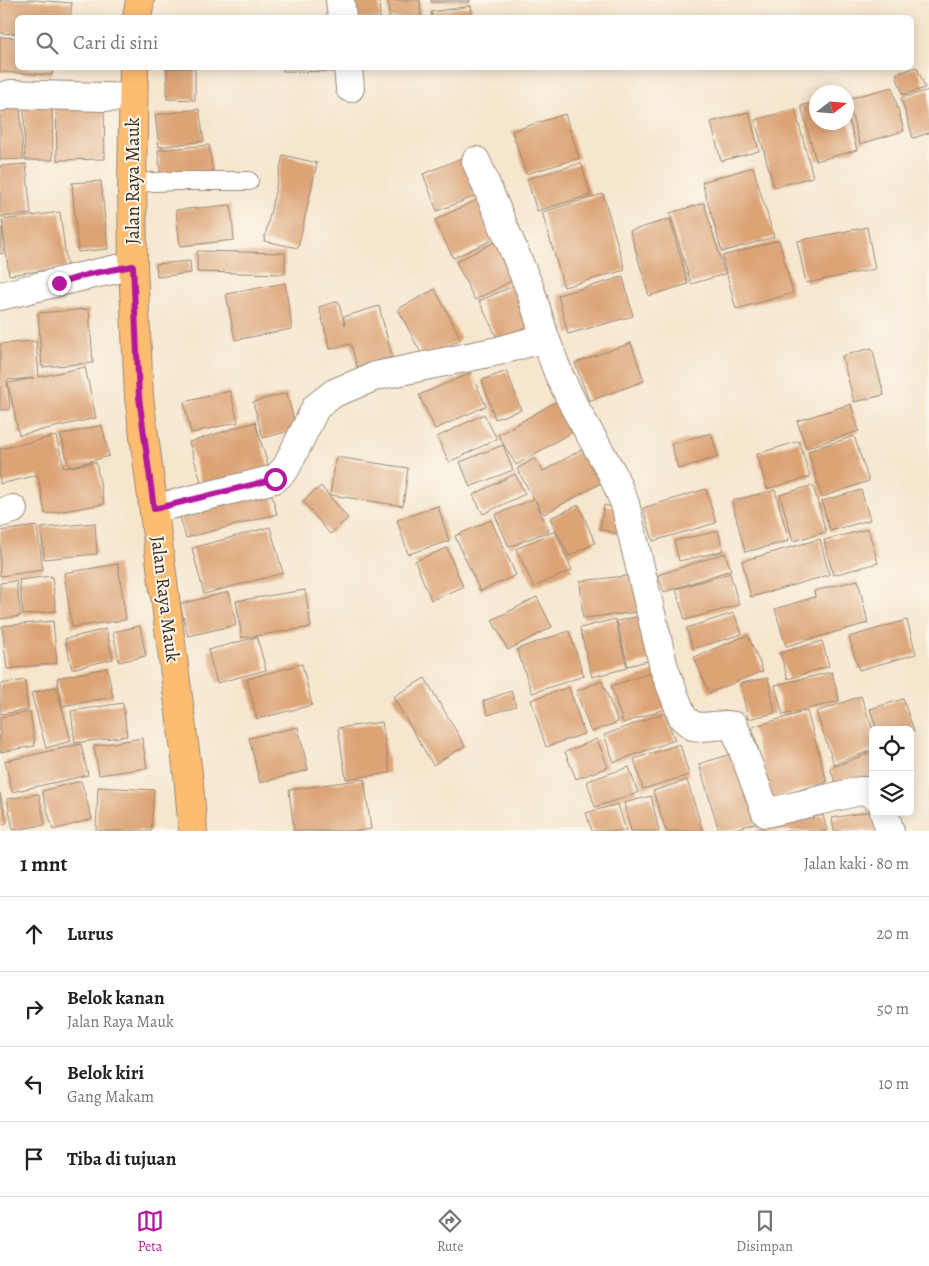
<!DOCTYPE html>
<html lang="id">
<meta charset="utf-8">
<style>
body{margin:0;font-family:Alegreya,serif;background:#f6f6f6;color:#222}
.controls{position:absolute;right:15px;bottom:15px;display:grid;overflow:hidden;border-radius:8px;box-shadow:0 2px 12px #0003}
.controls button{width:45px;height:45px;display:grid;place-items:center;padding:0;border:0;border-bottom:1px solid #e0e0e0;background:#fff;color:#222;font:25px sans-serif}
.compass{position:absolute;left:809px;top:85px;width:45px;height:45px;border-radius:50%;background:#fff;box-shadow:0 2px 12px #0003;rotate:74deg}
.stop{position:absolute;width:15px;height:15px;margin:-11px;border:4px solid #b5179e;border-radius:50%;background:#fff}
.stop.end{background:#b5179e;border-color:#fff;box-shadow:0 1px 5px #0008}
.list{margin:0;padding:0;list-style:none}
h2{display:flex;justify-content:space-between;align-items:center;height:65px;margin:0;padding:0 20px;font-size:21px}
h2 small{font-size:16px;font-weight:400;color:#767676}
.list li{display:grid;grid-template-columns:32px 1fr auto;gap:15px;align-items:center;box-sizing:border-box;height:75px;padding:0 20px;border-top:1px solid #e0e0e0}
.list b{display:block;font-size:19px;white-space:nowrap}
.list p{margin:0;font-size:16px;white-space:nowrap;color:#767676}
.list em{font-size:16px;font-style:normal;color:#767676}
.icon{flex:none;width:28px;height:28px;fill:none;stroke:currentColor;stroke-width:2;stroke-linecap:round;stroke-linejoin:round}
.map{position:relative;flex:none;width:929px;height:831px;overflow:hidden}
.search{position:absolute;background:#fff;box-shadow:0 2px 12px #0003;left:15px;right:15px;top:15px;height:55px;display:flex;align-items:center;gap:12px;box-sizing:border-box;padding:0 18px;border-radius:8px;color:#767676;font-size:19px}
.sheet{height:365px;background:#fff}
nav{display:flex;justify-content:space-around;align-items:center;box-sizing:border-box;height:70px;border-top:1px solid #e0e0e0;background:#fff;font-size:14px;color:#767676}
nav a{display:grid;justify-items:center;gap:2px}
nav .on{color:#b5179e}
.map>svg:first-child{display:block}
</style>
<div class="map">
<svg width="929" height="831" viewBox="0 0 929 831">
<rect width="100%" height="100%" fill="#fbf7ec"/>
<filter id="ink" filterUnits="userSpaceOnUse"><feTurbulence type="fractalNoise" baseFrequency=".02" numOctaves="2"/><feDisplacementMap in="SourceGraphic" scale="10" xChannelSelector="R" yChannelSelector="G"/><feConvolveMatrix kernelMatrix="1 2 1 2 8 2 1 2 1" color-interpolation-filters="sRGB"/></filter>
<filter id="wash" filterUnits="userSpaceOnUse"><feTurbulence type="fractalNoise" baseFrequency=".0096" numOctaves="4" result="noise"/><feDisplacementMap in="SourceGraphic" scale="20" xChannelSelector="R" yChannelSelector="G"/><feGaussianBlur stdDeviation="1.12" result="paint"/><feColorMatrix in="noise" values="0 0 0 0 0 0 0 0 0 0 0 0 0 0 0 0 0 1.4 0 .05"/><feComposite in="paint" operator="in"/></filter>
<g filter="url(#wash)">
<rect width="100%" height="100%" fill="#f6e6ce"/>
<g id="blocks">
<!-- building -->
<g fill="#dca374">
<polygon points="0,0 34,0 72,3 70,18 18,18 18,34 0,33"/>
<polygon points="349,0 379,0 380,18 350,18"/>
<polygon points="388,0 420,0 421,18 389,18"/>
<rect x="431" y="0" width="39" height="2"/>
<polygon points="471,6 473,18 432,18 431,12"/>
<polygon points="0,37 18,38 18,68 53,68 52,75 0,72"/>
<polygon points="917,67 925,88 903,95 896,74"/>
<polygon points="167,68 195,68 195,100 167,99"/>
<polygon points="283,68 334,68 334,72 283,71"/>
<polygon points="892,87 904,131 860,144 847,99"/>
<polygon points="929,90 929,133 913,138 901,98"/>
<polygon points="816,101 816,122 846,122 847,113 857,150 816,161 801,106"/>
<polygon points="20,105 23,159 0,160 0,106"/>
<polygon points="24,106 52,106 53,160 25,160"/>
<polygon points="56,106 104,106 105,159 57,160"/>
<polygon points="199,109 204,141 159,147 155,115"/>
<polygon points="795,109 813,177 774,187 755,120"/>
<polygon points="749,112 759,151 721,161 711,122"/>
<polygon points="565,114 579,158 526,174 512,131"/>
<polygon points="209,145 213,175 161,180 158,150"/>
<polygon points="283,155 317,163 298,248 264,241"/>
<polygon points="469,155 484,193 437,211 423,174"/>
<polygon points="581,163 591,195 537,211 527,179"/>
<polygon points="26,164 31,214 0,217 0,166"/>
<polygon points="753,167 774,237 722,252 702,182"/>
<polygon points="101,181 108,249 78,252 72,183"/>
<polygon points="603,194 625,270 564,287 542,212"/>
<polygon points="487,195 505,234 453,258 435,220"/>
<polygon points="704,203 725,274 691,284 670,213"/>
<polygon points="231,205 234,240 180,246 176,210"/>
<polygon points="60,212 67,267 9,275 2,220"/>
<polygon points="670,219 688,284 649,296 630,231"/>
<polygon points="867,227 875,269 806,283 797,241"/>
<polygon points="2,228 4,253 0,254 0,229"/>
<polygon points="504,237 523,275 475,300 456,262"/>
<polygon points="779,240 793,293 736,309 722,256"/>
<polygon points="197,251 285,253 285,274 197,272"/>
<polygon points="190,261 191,273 157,277 156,264"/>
<polygon points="623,277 633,316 568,334 558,295"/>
<polygon points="285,283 292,329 235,340 226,294"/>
<polygon points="520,283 541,331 502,348 479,301"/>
<polygon points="435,289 461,339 424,359 398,309"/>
<polygon points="338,301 345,325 343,317 379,306 392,357 357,367 351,344 330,349 319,307"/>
<polygon points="89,309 93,363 42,367 38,313"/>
<polygon points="36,341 39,377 85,367 96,418 19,435 8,383 34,378 7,380 10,410 0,410 0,344"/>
<polygon points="631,343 644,381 589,401 575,363"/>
<polygon points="872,348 884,395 854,402 842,356"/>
<polygon points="507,371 521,410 495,419 482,380"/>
<polygon points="471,373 486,406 435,429 419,395"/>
<polygon points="230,391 238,422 191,433 184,402"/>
<polygon points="287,393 296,429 263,438 253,402"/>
<polygon points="564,397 582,426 516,465 498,435"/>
<polygon points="851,404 859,431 806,448 797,421"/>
<polygon points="484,414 497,439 449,462 437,437"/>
<polygon points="255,422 271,475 205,495 189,442"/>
<polygon points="102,425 109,456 69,467 61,435"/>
<polygon points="711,433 718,457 678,469 671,444"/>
<polygon points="56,436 64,468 96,462 104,504 45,514 38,475 0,484 0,449"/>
<polygon points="854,436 869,481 822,497 808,451"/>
<polygon points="799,441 810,477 767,489 757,454"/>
<polygon points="594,443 612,477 544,514 535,500 549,531 509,547 495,515 534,499 517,469 535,458 543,471"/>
<polygon points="503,445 513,470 470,487 460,462"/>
<polygon points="336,457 408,468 403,506 330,495"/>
<polygon points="515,474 525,494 483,514 473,495"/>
<polygon points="269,485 277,514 186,538 178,510"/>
<polygon points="813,485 826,532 793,541 780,495"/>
<polygon points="321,486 348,518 330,534 303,501"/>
<polygon points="706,489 716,523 653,541 643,508"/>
<polygon points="775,490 789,541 745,552 732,501"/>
<polygon points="861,490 870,520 830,531 822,501"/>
<polygon points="579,505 595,543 569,556 550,518"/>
<polygon points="604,505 622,510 618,534 600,529"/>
<polygon points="438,506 449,541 408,554 397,520"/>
<polygon points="491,520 516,575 480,591 455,536"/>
<polygon points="95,523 97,554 44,559 41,528"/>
<polygon points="37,526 43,570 0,576 0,531"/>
<polygon points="270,527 283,573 204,594 192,548"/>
<polygon points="868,529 878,563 833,575 824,540"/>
<polygon points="555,531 572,570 534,587 516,549"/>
<polygon points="718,531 723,551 679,561 674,541"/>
<polygon points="820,539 829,575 751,597 742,561"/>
<polygon points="447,548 463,587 431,600 415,561"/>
<polygon points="725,553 731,570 664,592 658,575"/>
<polygon points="118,564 126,620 72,627 64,573"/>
<polygon points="730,573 739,605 685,620 676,589"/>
<polygon points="635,575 639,612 583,618 580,581"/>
<polygon points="52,576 56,611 23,615 19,580"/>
<polygon points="858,580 868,623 786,646 775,609 815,597 814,591"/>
<polygon points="16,581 21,616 0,619 0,583"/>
<polygon points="305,590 311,627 242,638 236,601"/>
<polygon points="229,592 236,625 188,636 180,604"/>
<polygon points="537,597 552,627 508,650 492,620"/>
<polygon points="734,613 742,634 693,649 686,628"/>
<polygon points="649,614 659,658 628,666 617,621"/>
<polygon points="615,619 627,668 592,677 580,628"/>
<polygon points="907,620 916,654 859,670 849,637"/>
<polygon points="53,621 57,663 7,669 2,626"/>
<polygon points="140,626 146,656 119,662 113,632"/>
<polygon points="106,629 113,659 72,669 65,639"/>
<polygon points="569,631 584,676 532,693 517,649"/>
<polygon points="748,635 763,671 709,693 694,657"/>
<polygon points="257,637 266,670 217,683 208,650"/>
<polygon points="822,641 829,666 788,679 780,653"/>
<polygon points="302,664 312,705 257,719 247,679"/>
<polygon points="107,668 113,697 62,706 57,678"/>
<polygon points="659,670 671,707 623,723 611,686"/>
<polygon points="832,672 839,701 783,715 775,685"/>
<polygon points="425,678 465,746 433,765 393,697"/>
<polygon points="768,678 775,713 748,719 740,683"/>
<polygon points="25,680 28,710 0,714 0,684"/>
<polygon points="602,681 618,722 591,732 576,691"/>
<polygon points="56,687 71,741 46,748 31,693"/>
<polygon points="569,687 584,734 546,747 531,700"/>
<polygon points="511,691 516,706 488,715 483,701"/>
<polygon points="861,696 873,730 873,750 834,764 816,712"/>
<polygon points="903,699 914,731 877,730 870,709"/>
<polygon points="123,703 127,736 75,743 71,711"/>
<polygon points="807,711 827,782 772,798 752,727"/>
<polygon points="30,712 35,746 0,752 0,717"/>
<polygon points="664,713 675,740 614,762 604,735"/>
<polygon points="382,722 390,773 346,779 338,728"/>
<polygon points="298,727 308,770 260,783 249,738"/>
<polygon points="142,738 147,768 99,775 94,746"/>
<polygon points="597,739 608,767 576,779 565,752"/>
<polygon points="81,744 88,775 12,792 5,761"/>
<polygon points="680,744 689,775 643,789 634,759"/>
<polygon points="741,751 762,821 728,831 719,831 699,764"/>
<polygon points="873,752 873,779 839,792 830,768"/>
<polygon points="629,767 638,793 595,807 587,781"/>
<polygon points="364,779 371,829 358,831 294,831 289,790"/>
<polygon points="687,780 703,831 666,831 653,791"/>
<polygon points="81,781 92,819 53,830 42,791"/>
<polygon points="98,787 154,790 151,831 96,831"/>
<polygon points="0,793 7,823 0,824"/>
<polygon points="39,794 45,825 13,830 7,799"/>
<polygon points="651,796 659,831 631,831 624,803"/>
<polygon points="618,804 626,831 592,831 586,813"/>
<polygon points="873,811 882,831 834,831 832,818"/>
<polygon points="823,815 827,831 755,831 755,830"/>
</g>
</g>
</g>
<g filter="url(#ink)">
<use href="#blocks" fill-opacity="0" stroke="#988876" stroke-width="1"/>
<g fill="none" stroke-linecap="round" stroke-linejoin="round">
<defs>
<polyline id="lane" points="132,183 177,181 249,181"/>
<g id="street">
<polyline points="340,0 342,18"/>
<polyline points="348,68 350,88"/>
<polyline points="0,97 11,94 133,98"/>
<polyline points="476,161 530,289 545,338 559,375 575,408 612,473 625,504 664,668 683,718 693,726 702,727 726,725 734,726 766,813 860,791 869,791 873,795"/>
<path d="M0,296C44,286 88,274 133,266"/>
<polyline points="154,509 275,479 286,468 316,407 334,393 376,376 498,351 545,338"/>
<polyline points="0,513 13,509"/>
<polyline points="884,812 890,831"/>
</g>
<g id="primary">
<polyline points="137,18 140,0"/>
<polyline points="134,68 132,183 133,266 139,397 188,774 193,831"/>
</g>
</defs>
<!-- lane casing -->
<use href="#lane" stroke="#988876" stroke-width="20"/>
<!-- street casing -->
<use href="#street" stroke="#988876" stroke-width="30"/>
<!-- primary casing -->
<use href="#primary" stroke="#988876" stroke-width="30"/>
<!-- lane -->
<use href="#lane" stroke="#fff" stroke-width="18"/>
<!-- street -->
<use href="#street" stroke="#fff" stroke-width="28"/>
<!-- primary -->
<use href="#primary" stroke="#fdbc70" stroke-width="28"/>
</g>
</g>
<g fill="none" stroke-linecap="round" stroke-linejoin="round" filter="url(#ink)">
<!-- route -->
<polyline stroke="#b5179e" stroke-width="6" points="59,283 89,274 133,266 139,397 154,509 275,479"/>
</g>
<g text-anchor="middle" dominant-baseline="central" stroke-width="4" stroke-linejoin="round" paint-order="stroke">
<!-- street labels -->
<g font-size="19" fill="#3b2a1e" stroke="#fbf7ec">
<text transform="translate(133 181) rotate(-90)">Jalan Raya Mauk</text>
<text transform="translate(165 599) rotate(83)">Jalan Raya Mauk</text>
</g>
</g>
</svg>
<div class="controls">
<button><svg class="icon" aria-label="locate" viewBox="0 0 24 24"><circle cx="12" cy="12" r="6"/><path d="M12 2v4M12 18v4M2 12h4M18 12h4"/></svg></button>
<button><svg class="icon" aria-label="layers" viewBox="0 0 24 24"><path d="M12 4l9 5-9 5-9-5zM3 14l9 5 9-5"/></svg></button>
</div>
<svg class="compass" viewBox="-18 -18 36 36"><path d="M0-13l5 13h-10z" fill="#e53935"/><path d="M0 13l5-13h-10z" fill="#767676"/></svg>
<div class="stop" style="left:275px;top:479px"></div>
<div class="stop end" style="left:59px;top:283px"></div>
<div class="search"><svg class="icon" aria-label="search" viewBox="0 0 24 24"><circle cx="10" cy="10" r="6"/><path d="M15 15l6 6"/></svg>Cari di sini</div>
</div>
<section class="sheet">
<h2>1 mnt<small>Jalan kaki · 80 m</small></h2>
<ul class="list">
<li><svg class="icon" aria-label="ahead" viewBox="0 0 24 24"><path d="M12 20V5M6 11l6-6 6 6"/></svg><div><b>Lurus</b></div><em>20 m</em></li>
<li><svg class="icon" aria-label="right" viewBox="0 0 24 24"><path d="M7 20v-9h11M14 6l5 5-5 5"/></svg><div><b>Belok kanan</b><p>Jalan Raya Mauk</p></div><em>50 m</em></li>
<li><svg class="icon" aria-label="left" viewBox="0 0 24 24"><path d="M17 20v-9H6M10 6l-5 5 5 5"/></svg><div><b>Belok kiri</b><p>Gang Makam</p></div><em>10 m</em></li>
<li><svg class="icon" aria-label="arrive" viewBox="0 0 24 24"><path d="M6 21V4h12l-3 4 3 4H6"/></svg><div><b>Tiba di tujuan</b></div></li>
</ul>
</section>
<nav>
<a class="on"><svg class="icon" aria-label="map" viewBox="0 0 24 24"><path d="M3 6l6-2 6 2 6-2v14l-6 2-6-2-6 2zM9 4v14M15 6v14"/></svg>Peta</a>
<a><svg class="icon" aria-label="directions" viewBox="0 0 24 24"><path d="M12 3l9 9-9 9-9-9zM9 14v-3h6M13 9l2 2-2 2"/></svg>Rute</a>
<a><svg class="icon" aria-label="saved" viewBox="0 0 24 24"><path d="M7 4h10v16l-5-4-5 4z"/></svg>Disimpan</a>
</nav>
